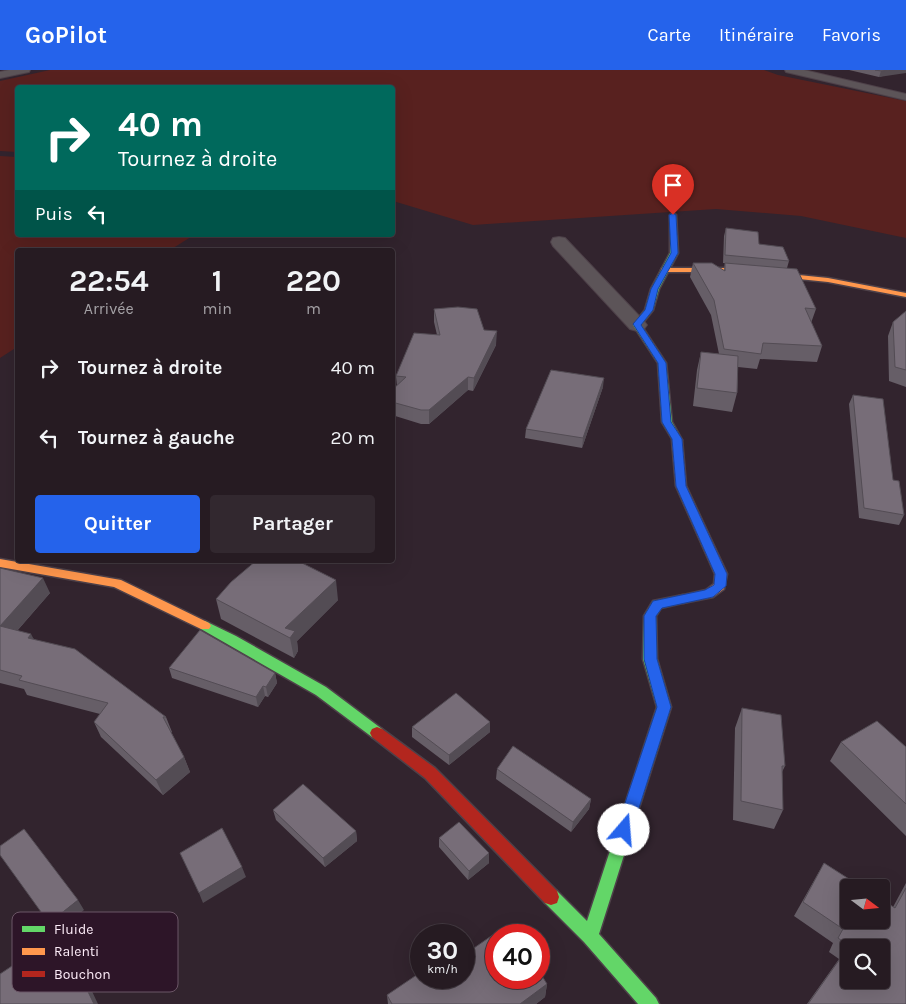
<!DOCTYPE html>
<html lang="fr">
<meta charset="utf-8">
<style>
:root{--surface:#261b22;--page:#32282f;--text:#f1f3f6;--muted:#a4a1a5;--line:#423940;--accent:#2563eb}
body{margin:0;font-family:Karla,sans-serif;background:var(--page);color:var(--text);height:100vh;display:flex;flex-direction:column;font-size:19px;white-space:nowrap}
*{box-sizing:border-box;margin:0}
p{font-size:16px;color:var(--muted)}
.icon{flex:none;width:28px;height:28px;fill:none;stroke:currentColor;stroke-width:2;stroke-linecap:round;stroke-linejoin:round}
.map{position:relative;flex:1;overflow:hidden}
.details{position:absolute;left:15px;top:178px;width:380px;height:315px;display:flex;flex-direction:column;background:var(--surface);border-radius:5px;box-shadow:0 5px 20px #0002,0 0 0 1px var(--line)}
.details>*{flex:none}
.hud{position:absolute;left:15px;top:15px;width:380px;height:152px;border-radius:5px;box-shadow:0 5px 20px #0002,0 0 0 1px var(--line);background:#00695c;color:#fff;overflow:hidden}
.needle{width:32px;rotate:106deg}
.tools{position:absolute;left:840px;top:809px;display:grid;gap:10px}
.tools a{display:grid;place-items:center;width:50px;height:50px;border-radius:5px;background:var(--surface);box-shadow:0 5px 20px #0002,0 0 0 1px var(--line);font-size:25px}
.speed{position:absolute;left:410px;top:854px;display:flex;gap:10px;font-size:25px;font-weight:700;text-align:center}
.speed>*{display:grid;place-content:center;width:65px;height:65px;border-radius:50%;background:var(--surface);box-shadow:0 5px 20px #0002,0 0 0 1px var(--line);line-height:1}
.speed small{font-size:12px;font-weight:400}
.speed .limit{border:8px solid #d22;background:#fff;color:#111}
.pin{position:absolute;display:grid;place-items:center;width:42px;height:42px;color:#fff;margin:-51px -21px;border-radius:50% 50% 50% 0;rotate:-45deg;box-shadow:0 0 5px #0007}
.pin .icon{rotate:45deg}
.me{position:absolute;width:55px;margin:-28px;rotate:18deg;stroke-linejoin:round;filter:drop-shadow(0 0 4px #0008)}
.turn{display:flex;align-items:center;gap:18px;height:105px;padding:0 20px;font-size:22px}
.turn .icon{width:65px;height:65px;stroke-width:2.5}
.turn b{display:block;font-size:35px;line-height:42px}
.then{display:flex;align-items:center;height:48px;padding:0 20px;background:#0003;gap:10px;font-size:19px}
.eta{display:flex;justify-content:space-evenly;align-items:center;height:85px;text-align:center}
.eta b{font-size:30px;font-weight:700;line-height:35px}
.cta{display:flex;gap:10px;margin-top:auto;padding:10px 20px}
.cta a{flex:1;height:58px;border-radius:5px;background:var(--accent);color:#fff;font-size:20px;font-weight:700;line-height:58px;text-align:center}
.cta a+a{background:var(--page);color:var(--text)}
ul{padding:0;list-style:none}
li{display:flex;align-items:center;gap:15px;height:70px;padding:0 20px}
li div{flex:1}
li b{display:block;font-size:19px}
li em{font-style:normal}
header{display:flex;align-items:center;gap:30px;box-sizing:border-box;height:70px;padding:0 25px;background:var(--accent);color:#fff}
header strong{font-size:24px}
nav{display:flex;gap:28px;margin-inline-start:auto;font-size:18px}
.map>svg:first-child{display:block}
.green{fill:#58211f}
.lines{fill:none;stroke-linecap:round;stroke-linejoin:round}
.street-casing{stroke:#4e4149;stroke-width:2}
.fast-casing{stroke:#4e4149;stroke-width:3}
.slow-casing{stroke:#4e4149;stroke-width:3}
.jam-casing{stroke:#4e4149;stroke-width:3}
.street{fill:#5c5458;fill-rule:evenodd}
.fast{fill:#63d668;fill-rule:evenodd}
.slow{fill:#ff974d;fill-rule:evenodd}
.jam{fill:#b3261e;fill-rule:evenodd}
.wall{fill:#665e67}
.shaded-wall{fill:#534c54}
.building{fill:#776d78;stroke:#534c54;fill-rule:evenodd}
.route{fill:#2563eb;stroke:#184099}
.key{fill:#2d1528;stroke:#6b5666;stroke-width:1}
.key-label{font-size:14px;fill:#fdecf8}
</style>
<header>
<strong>GoPilot</strong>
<nav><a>Carte</a><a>Itinéraire</a><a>Favoris</a></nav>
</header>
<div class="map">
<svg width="906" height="934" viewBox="0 0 906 934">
<rect width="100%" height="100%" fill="#32242e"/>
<path class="green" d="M 50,0 L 764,0 L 778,5 L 906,31 L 906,168 L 801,146 L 716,139 L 473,155 L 393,131 L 392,18 L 18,18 L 17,82 L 0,81 L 0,11 Z
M 0,86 L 17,87 L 18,165 L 194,165 L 170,180 L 18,180 L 17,277 L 0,288 Z"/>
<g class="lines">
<g class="street-casing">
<path id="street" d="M 9,0 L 30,0 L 29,2 L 0,8 L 0,2 Z
M 785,0 L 804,0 L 906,24 L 906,30 L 786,2 Z
M 559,167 L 565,168 L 644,251 L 647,255 L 644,259 L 637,261 L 630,259 L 553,176 L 551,172 L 553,168 Z"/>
</g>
<g class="fast-casing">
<path id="fast" d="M 673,143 L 676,145 L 678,183 L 659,219 L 653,240 L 641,255 L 666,293 L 672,352 L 682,370 L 677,373 L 674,372 L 662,352 L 658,293 L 633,255 L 645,240 L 651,219 L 670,183 L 670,145 Z
M 683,525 L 687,526 L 689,529 L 687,532 L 661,538 L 656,546 L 657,589 L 671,637 L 599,864 L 656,928 L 659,934 L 638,934 L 584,872 L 545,833 L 543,827 L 545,821 L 551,819 L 557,821 L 587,851 L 657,637 L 643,589 L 644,546 L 653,531 Z
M 205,551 L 236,566 L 326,617 L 382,659 L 384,663 L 382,667 L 377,669 L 372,667 L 316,625 L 201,559 L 199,556 L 201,553 Z"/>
</g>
<g class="slow-casing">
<path id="slow" d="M 662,198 L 729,198 L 828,208 L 906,223 L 906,227 L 828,212 L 729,202 L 665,202 L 661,200 Z
M 677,367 L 682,370 L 686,416 L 727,504 L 724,519 L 713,527 L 683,533 L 679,532 L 677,529 L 679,526 L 706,520 L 714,514 L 715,504 L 676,416 L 672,370 Z
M 0,489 L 121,510 L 209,553 L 211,556 L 209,559 L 201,559 L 114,517 L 0,497 Z"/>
</g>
<g class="jam-casing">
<path id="jam" d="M 377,657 L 382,659 L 435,698 L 557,821 L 559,827 L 557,833 L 551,835 L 545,833 L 425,708 L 372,667 L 370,663 L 372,659 Z"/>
</g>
<use href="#street" class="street"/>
<use href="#fast" class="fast"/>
<use href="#slow" class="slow"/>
<use href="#jam" class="jam"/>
</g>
<path class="wall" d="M 849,0 L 906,0 L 879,7 Z
M 726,158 L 789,191 L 787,198 L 816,239 L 811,253 L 822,276 L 817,292 L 760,289 L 757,299 L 738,297 L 737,323 L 732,342 L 693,336 L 697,300 L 701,282 L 719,284 L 711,245 L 690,207 L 693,193 L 724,200 L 725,193 L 723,193 L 724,166 Z
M 434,239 L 484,260 L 496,275 L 473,321 L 468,320 L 429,354 L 421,354 L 392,345 L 392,320 L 397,316 L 396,306 L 437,265 L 434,252 Z
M 906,241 L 906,317 L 889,311 L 888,266 L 893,252 Z
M 603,317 L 582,378 L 525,368 L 526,359 Z
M 853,325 L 893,410 L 904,445 L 899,455 L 859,448 L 849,334 Z
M 0,498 L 50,523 L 17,561 L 34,569 L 166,647 L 172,662 L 171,662 L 184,687 L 190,702 L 163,725 L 101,667 L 94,652 L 100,644 L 27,625 L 24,619 L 0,613 Z
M 216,529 L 338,530 L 297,571 L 298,581 L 294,588 L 221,549 Z
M 169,598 L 275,603 L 277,613 L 268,627 L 265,626 L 258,637 L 172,608 Z
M 742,638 L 785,696 L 782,702 L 783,740 L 774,759 L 733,750 L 735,658 Z
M 412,657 L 490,662 L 449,695 L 412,667 Z
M 841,672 L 906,677 L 906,766 L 830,691 Z
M 497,699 L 591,729 L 589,739 L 571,762 L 496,709 Z
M 273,740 L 356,761 L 357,771 L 325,797 L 276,750 Z
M 439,768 L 489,793 L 468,810 L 439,777 Z
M 824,793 L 893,837 L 906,813 L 906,934 L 807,934 L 839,889 L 829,882 L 833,873 L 794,846 Z
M 547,914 L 545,927 L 536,934 L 388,934 L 387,925 Z"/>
<path class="shaded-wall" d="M 890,0 L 906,0 L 906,3 L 879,7 L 881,1 Z
M 497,261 L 496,275 L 473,321 L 474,308 Z
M 468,307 L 468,320 L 429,354 L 429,340 Z
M 604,308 L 603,317 L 582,378 L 583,368 Z
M 43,508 L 50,523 L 8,571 L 0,556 Z
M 336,510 L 338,530 L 297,571 L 298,581 L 294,588 L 290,568 L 285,558 Z
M 31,564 L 39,579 L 28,568 Z
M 275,603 L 277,613 L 268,627 L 266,617 Z
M 263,616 L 265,626 L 258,637 L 256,627 Z
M 490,652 L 490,662 L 449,695 L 449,685 Z
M 184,687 L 190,702 L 163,725 L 156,710 Z
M 591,729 L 589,739 L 571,762 L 573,752 Z
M 356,761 L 357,771 L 325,797 L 323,788 Z
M 489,783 L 489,793 L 468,810 L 469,801 Z
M 242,797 L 246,807 L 203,833 L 199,823 Z
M 78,830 L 84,840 L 56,862 L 49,853 Z
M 60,864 L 73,881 L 98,934 L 94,934 Z
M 547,914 L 545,927 L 536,934 L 520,934 Z"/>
<path class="building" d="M 875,0 L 890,0 L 881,1 Z
M 726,158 L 758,162 L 759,174 L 783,177 L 789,191 L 725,185 Z
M 693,193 L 712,193 L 725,201 L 725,193 L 797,199 L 816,239 L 805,238 L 822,276 L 763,273 L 761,284 L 724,279 L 714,230 Z
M 458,237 L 477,239 L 484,260 L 497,261 L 474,308 L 468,307 L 429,340 L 421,340 L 392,332 L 392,320 L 406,307 L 396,306 L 414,263 L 440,265 L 434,239 Z
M 906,241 L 906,300 L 895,297 L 893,252 Z
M 701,282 L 738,286 L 737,323 L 697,318 Z
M 551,300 L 604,308 L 583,368 L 526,359 Z
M 853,325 L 883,329 L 893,410 L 899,411 L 904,445 L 864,438 Z
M 257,490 L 296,490 L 336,510 L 285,558 L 295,561 L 290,568 L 216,529 L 231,512 Z
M 0,498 L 43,508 L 0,556 Z
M 0,556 L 31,564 L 28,568 L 75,579 L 166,647 L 163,647 L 184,687 L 156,710 L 94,652 L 108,633 L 19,610 L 22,606 L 0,600 Z
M 200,560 L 275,603 L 266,617 L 263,616 L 256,627 L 169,598 Z
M 456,623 L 490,652 L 449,685 L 412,657 Z
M 742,638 L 781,645 L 785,696 L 782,696 L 783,740 L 741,731 Z
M 877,651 L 906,677 L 906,734 L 841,672 Z
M 513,676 L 591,729 L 573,752 L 497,699 Z
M 303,714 L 356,761 L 323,788 L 273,740 Z
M 459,752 L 489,783 L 469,801 L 439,768 Z
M 222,758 L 242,797 L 199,823 L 180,783 Z
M 24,759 L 78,830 L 49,853 L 0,785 L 0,776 Z
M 824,793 L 863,818 L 849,818 L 849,850 L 881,850 L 881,829 L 895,838 L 906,818 L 906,934 L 808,934 L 849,876 L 838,868 L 843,859 L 803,832 ZM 849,878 L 881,878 L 881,910 L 849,910 Z
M 507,855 L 514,865 L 496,865 L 496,908 L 539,908 L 539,901 L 547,914 L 520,934 L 392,934 L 387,925 L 421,902 L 421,908 L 464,908 L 464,885 Z
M 60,864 L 94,934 L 0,934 L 0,904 Z"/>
<path class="route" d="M 673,143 L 676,145 L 678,183 L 658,219 L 653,240 L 641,255 L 666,293 L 671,352 L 682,369 L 686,416 L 727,504 L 726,516 L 713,527 L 662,538 L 656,546 L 657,589 L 671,637 L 632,760 L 630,766 L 624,768 L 619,766 L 616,760 L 657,637 L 644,589 L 644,546 L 653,531 L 705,520 L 714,515 L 715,504 L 676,416 L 672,369 L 662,352 L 658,293 L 633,254 L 645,240 L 651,219 L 671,183 L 669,145 Z"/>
<rect x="12" y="842" width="166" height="80" rx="8" class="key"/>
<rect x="22" y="856" width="23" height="6" fill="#63d668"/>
<rect x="22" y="878" width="23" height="7" fill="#ff974d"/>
<rect x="22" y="901" width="23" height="6" fill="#b3261e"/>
<g class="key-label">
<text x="54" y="864">Fluide</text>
<text x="54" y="886">Ralenti</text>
<text x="54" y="909">Bouchon</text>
</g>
</svg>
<div class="tools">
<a><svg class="needle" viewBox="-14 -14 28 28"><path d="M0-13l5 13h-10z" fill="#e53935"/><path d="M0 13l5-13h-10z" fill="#a4a1a5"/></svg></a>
<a><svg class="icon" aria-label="search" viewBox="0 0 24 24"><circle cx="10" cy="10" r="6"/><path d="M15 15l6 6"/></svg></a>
</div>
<div class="speed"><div>30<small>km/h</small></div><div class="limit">40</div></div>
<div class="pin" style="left:673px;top:145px;background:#d93025"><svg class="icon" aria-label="arrive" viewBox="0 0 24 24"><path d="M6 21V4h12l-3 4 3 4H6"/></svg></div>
<svg class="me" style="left:624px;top:760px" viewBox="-20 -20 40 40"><circle r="19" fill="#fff"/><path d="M0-13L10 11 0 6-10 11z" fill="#2563eb"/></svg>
<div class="hud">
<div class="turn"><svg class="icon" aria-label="right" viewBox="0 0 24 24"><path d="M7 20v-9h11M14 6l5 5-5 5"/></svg><div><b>40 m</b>Tournez à droite</div></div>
<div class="then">Puis<svg class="icon" aria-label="left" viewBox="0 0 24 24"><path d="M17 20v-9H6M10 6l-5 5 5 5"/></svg></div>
</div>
<section class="details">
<div class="eta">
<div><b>22:54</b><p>Arrivée</p></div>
<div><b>1</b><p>min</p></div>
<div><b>220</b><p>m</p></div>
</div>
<ul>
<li><svg class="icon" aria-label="right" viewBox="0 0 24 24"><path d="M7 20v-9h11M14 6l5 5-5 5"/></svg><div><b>Tournez à droite</b></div><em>40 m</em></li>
<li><svg class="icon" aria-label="left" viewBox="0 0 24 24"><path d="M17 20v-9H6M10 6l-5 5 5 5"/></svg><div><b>Tournez à gauche</b></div><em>20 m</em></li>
</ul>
<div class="cta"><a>Quitter</a><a>Partager</a></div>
</section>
</div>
